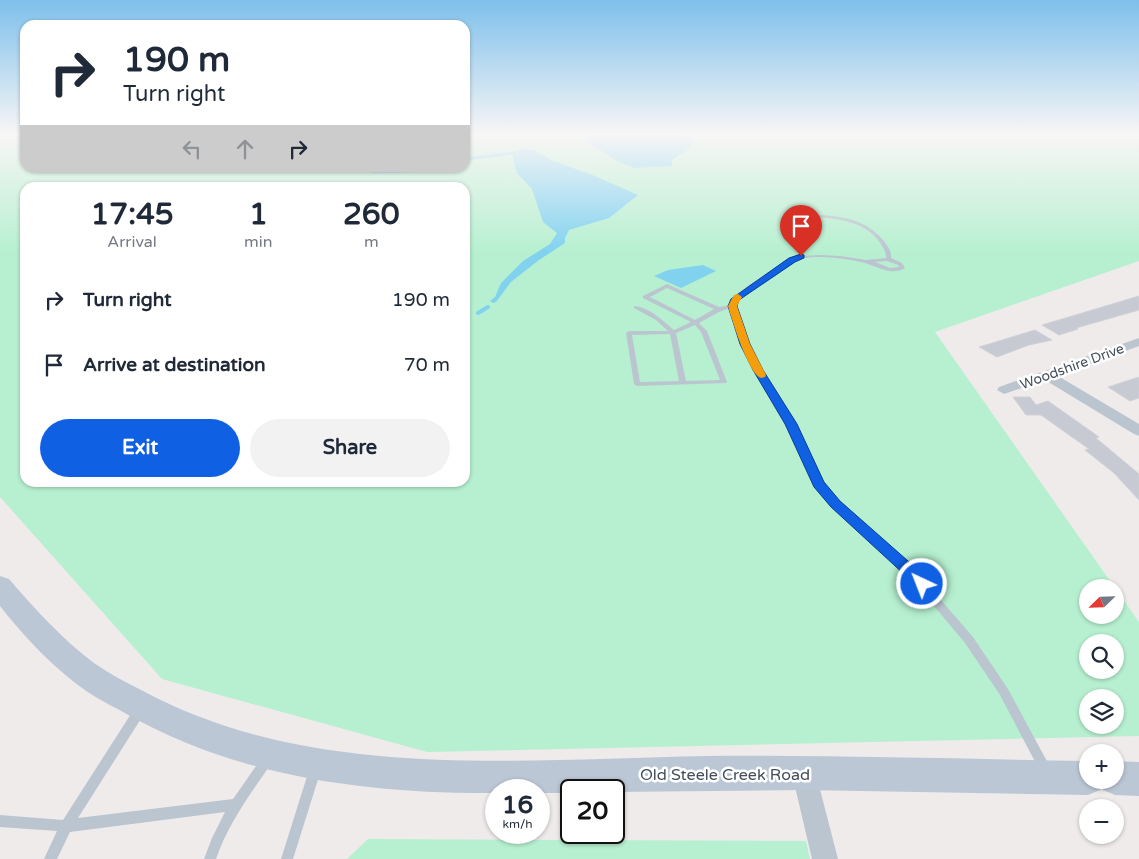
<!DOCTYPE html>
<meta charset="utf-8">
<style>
:root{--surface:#fff;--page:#f2f2f3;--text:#1f2937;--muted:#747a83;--accent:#1060e4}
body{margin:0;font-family:"Varela Round",sans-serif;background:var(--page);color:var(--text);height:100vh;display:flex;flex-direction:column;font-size:19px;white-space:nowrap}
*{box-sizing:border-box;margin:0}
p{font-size:16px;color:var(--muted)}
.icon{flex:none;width:28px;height:28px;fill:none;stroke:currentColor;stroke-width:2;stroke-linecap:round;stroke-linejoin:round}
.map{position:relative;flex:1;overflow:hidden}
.panel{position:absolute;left:20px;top:182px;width:450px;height:305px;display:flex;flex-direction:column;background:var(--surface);border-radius:15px;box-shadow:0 1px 4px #0004}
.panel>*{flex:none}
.top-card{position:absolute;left:20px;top:20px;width:450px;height:152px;border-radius:15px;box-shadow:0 1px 4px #0004;background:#fff;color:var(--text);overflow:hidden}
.needle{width:32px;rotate:247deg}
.tools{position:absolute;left:1079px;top:579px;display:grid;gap:10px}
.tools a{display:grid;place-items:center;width:45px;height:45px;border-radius:50%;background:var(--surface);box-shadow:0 1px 4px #0004;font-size:25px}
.speed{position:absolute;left:485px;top:779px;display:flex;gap:10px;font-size:25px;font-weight:700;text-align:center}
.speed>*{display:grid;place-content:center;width:65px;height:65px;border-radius:50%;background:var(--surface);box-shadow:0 1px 4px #0004;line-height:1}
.speed small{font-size:12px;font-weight:400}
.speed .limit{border:2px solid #111;border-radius:8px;background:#fff;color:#111}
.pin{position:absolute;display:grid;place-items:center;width:42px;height:42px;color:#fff;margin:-51px -21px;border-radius:50% 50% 50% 0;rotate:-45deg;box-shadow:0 0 5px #0007}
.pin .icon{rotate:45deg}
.me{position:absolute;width:55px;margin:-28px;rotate:317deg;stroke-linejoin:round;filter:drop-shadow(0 0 4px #0008)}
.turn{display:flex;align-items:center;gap:18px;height:105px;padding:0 20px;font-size:22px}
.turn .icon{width:65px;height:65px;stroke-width:2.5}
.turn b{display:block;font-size:35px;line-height:42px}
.lanes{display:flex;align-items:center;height:48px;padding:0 20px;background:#0003;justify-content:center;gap:25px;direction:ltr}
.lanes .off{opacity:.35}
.eta{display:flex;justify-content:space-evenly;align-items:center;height:85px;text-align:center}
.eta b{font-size:30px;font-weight:800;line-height:35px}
.button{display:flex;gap:10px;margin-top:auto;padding:10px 20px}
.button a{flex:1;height:58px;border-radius:30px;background:var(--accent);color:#fff;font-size:20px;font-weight:800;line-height:58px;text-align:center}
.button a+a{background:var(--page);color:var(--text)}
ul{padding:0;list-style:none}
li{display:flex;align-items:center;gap:15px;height:65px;padding:0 20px}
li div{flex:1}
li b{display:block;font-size:19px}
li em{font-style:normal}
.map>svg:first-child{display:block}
.green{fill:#b6f0d0;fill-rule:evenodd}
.water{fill:#80d2ef}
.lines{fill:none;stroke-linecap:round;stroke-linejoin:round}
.stream-far1{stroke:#80d2ef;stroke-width:3}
.stream{stroke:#80d2ef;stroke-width:4}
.building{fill:#c7cad2;stroke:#cfd1d8}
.lane{fill:#bbc5cf;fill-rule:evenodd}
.street{fill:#bbc5cf;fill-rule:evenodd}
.secondary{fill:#bcc7d6;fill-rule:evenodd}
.route{fill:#1060e4;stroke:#0a3e94}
.slow{fill:#f59e0b}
.labels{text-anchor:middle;stroke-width:5;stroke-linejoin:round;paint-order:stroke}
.street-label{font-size:14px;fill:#434e5a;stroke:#fff}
.near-street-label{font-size:16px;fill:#434e5a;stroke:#fff}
</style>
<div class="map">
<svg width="1139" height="859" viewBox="0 0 1139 859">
<rect width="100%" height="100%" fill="#efebeb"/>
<path class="green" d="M 0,133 L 25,133 L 25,168 L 465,168 L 465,133 L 1139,133 L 1139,261 L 935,332 L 1115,588 L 1088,588 L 1088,615 L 1115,615 L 1115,588 L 1139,622 L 1139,736 L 427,752 L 162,679 L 0,497 ZM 25,188 L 465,188 L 465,482 L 25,482 ZM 1088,642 L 1115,642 L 1115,670 L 1088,670 ZM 1088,698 L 1115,698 L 1115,725 L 1088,725 Z
M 368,839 L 806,841 L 810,859 L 347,859 Z"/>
<path class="water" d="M 590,133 L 682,133 L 691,138 L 693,143 L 688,149 L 672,160 L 672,166 L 634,168 L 617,161 L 588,142 L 585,137 Z
M 523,148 L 534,150 L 551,160 L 595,176 L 638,195 L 609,218 L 569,230 L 565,238 L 565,243 L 539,260 L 511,282 L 496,302 L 493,303 L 490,301 L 495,297 L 501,283 L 523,261 L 550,244 L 557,233 L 543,222 L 532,189 L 517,173 L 513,159 L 514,153 Z
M 703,265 L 716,271 L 681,288 L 654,276 L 668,270 Z"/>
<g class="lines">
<path class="stream-far1" d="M 1082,134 L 1085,133
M 465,159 L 514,153 L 519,155
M 373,172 L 408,171 L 420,168"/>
<path class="stream" d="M 478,313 L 488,307"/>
</g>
<path class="building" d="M 1139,296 L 1139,310 L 1076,328 L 1078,329 L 1059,335 L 1042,325 Z
M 1035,330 L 1052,340 L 1029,345 L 997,357 L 979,347 Z
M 1139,377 L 1139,398 L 1130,401 L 1108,387 Z
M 1013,397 L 1030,397 L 1036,405 L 1048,401 L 1099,437 L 1096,438 L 1139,474 L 1139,500 L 1114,473 L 1085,450 L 1089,449 L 1041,415 L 1026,415 Z"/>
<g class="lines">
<path class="lane" d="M 794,214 C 802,213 810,214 818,215 C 843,216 867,220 884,241 C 888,247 892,251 891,258 L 902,263 L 905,268 C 891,277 876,265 861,262 C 842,258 819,255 800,259 C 792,261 786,266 780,270 C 764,280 746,290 735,306 L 748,345 L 761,371 L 795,424 L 821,483 L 839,502 L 914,569 L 973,637 L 1008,689 L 1049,765 L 1051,769 L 1049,773 L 1045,775 L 1041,773 L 1000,695 L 965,643 L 908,575 L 833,506 L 815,486 L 787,424 L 755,371 L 742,345 L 730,308 L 719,312 L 699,323 L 707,331 L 727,382 L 726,383 L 637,386 L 634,384 L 626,333 L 629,331 L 668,331 L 656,320 L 634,308 L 634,306 C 647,306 664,321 674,330 L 691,322 L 643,298 L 643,296 L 667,284 L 719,307 L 730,305 L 734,298 L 749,285 L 790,259 L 800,256 L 820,255 L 841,256 L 866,260 L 886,258 C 886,250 882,246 878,240 C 859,216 824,218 796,216 L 794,215 ZM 887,261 L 898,265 L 899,267 L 890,268 L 875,262 ZM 667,288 L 714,309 L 695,320 L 650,297 ZM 695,325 L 701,332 L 720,380 L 686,381 L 676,333 ZM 670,334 L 679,381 L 640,382 L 632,335 Z
M 140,705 L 144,706 L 145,710 L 144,714 L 78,818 L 233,799 L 263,756 L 267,754 L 271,756 L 273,760 L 271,764 C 250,794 228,824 216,859 L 204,859 L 212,838 L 225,812 L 70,832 L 57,859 L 44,859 L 57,831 L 0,827 L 0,815 L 63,820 L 136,706 Z
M 315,764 L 319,766 L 321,770 L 293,859 L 281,859 L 309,770 L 311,766 Z"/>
<path class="street" d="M 1139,338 L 1139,346 L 1058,376 L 1139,424 L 1139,436 L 1134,434 L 1045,380 L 1004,394 L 997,390 L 999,387 Z
M 804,762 L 812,766 L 816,774 L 838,859 L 812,859 L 792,774 L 796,766 Z"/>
<path class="secondary" d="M 0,576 L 9,579 C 35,609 62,639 94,663 C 110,674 127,683 143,691 C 312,782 522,759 707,756 C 834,755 961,759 1088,761 L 1088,780 L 1115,780 L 1115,761 L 1139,762 L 1139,796 L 1115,795 L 1103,790 L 1102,786 L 1100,790 L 1088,795 L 803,790 L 614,792 L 614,790 L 571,790 L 571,793 L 539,793 L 539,790 L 496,790 L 496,793 C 367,794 236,777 123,712 C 106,703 89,694 74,682 C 46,660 22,634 0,606 Z"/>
</g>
<linearGradient id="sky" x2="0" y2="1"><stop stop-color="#7ec0eb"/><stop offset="0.53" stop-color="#f8f6f6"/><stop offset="1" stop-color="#f8f6f6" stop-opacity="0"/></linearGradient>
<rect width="1139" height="253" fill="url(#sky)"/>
<path class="route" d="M 801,254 L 804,255 L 804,258 L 795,262 L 739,300 L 737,306 L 750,344 L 763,370 L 797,424 L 824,482 L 840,501 L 916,568 L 929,584 L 927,589 C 917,592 913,583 906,576 L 831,507 L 814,487 L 785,424 L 753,370 L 740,344 L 728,306 L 731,299 L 789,258 Z"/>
<path class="slow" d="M 738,294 L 742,297 L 737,306 L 750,344 L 766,375 L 765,377 L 761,378 C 749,375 732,320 728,306 L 734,295 Z"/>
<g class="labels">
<g class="street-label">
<text transform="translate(1072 366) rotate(-20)" y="5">Woodshire Drive</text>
</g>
<g class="near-street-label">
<text x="725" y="780">Old Steele Creek Road</text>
</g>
</g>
</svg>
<div class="tools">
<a><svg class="needle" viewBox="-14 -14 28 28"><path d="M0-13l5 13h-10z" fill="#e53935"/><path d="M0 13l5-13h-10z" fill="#747a83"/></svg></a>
<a><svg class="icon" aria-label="search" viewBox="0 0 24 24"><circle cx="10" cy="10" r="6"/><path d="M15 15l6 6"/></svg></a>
<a><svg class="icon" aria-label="layers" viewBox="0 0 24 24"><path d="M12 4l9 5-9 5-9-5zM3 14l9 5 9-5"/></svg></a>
<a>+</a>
<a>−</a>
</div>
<div class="speed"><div>16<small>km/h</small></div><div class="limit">20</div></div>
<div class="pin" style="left:801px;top:256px;background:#d93025"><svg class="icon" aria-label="arrive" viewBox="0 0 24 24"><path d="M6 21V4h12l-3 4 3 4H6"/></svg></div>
<svg class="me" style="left:922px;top:584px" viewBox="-20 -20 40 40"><circle r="17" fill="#1060e4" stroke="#fff" stroke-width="3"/><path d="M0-11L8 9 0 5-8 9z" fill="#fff"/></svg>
<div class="top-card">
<div class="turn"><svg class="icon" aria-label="right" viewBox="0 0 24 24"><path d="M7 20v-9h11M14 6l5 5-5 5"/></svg><div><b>190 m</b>Turn right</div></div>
<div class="lanes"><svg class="icon off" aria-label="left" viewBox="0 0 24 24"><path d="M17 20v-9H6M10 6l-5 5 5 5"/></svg><svg class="icon off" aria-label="ahead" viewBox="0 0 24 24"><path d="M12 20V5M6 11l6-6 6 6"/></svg><svg class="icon" aria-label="right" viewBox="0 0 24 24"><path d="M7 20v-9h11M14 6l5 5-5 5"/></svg></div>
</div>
<section class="panel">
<div class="eta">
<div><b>17:45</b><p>Arrival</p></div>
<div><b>1</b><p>min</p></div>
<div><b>260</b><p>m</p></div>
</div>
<ul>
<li><svg class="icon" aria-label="right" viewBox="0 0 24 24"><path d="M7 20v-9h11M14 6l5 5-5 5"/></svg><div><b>Turn right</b></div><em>190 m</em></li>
<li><svg class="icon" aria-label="arrive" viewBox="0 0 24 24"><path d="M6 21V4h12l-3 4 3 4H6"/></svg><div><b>Arrive at destination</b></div><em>70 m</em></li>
</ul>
<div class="button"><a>Exit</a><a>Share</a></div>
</section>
</div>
